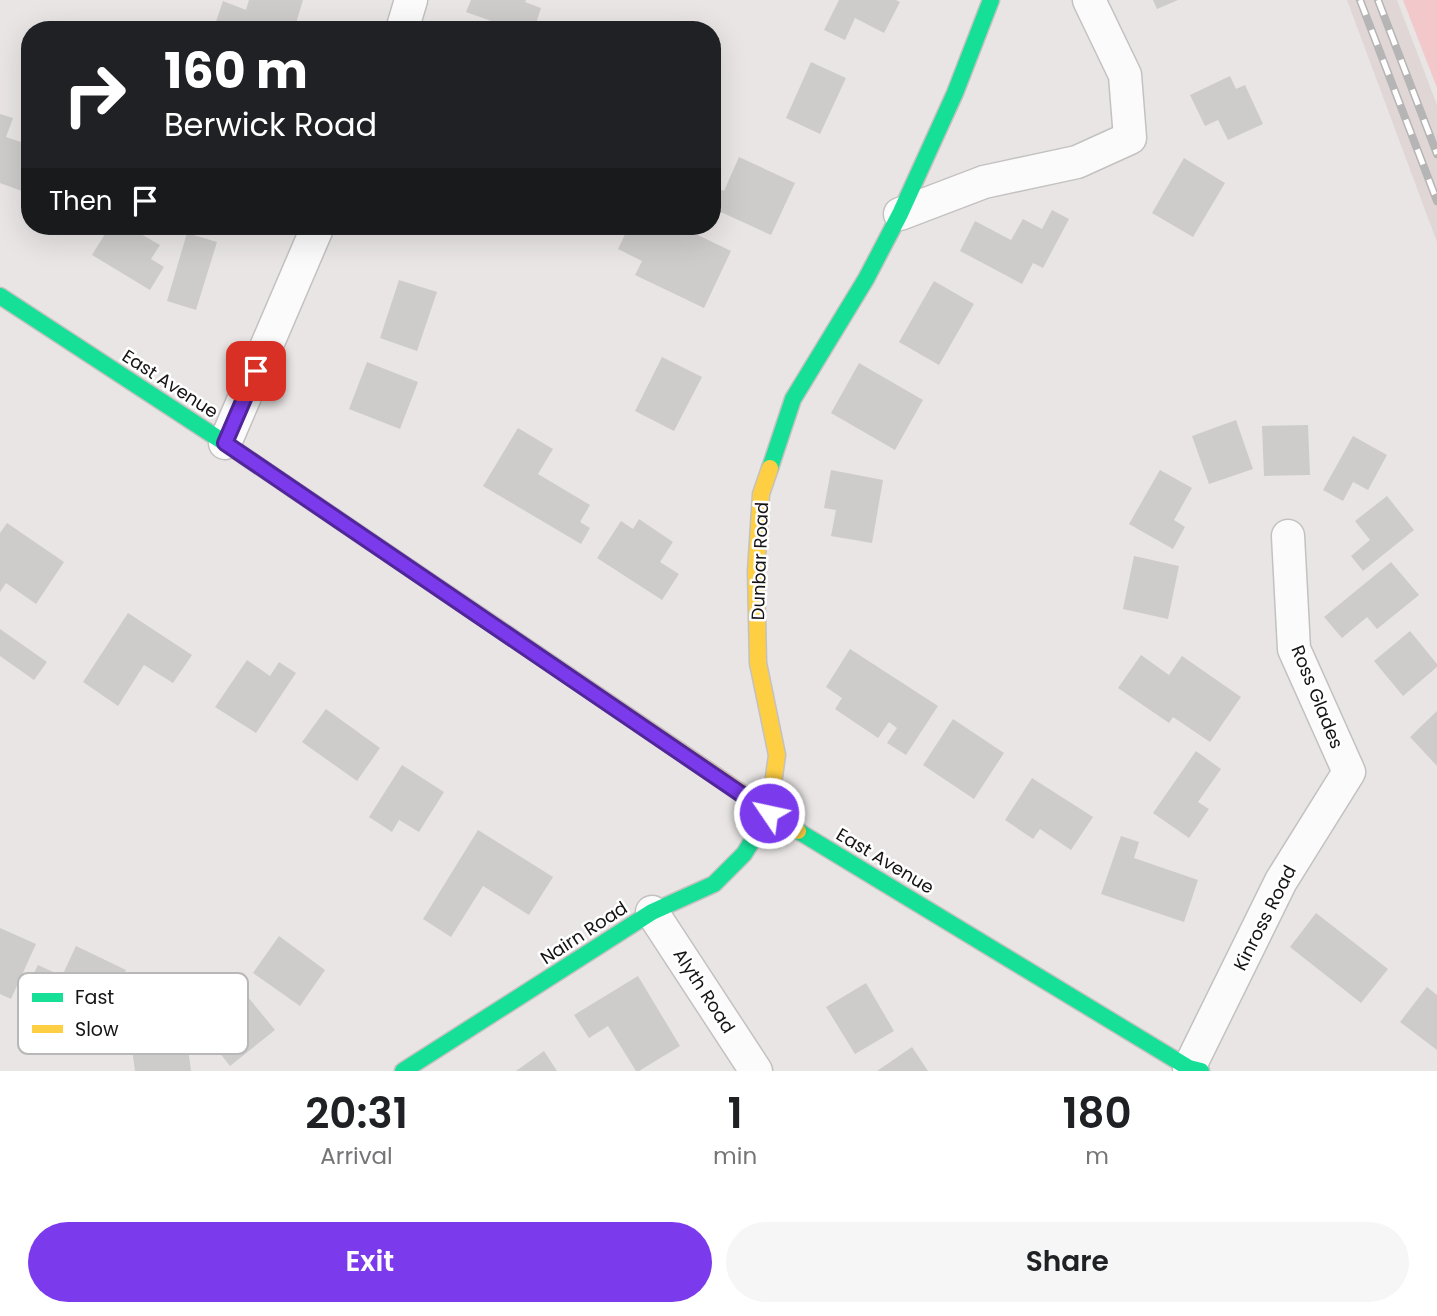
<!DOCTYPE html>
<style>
:root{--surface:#fff;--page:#f6f6f6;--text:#202124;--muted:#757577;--accent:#7c3aed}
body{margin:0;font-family:Poppins,sans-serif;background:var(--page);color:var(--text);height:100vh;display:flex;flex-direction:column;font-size:26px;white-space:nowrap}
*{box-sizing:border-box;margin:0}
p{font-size:23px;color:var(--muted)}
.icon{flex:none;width:38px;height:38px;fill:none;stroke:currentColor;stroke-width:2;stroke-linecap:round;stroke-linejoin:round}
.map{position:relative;height:1071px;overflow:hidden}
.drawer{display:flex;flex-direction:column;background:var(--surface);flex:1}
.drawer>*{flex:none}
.guide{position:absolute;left:21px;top:21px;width:700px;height:214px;border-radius:28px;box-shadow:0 7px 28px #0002;background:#202124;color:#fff;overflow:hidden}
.pin{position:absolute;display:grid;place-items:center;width:60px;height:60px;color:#fff;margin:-30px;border-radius:14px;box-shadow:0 4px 10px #0006}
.me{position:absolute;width:77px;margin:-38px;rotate:304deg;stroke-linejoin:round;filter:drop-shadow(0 0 5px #0008)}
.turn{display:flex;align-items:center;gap:24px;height:147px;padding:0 28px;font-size:32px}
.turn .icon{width:91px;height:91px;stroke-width:2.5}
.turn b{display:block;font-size:49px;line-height:60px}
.then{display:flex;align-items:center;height:66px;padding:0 28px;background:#0003;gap:14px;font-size:26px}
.eta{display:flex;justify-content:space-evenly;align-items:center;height:119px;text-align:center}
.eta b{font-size:42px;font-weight:600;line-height:49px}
.cta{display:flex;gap:14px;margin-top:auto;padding:14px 28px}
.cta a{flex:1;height:80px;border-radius:42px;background:var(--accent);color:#fff;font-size:28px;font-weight:600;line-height:80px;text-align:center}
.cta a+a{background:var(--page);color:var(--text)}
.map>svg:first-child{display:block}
.built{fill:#e0d6d6}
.green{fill:#f3c8cb}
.building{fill:#cecbcb}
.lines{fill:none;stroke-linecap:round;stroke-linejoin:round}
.street-casing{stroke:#c4c1c1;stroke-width:35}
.fast-casing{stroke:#c4c1c1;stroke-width:19}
.slow-casing{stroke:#c4c1c1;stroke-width:19}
.street{stroke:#fcfbfb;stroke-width:32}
.fast{stroke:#16e098;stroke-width:16}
.slow{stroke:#ffcf43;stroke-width:16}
.rail-casing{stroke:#b5b5b5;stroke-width:8}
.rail{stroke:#fff;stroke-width:5;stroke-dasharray:16;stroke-linecap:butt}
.route-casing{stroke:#51269a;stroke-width:18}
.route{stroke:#7c3aed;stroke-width:12}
.labels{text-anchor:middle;stroke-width:5;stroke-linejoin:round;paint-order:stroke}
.street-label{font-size:18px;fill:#151313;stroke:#fff}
.key{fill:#fff;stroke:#b9b8b8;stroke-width:2}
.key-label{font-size:19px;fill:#151313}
</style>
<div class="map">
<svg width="1437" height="1071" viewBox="0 0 1437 1071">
<rect width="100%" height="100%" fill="#e9e5e5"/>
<path class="built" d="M 1347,0 L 1397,0 L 1437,105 L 1437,242 Z"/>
<path class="green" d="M 1403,0 L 1437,0 L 1437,88 Z"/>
<path class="building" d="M 249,0 L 303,0 L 294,30 L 213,30 L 223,1 L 246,10 Z
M 471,0 L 526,0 L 525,2 L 541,8 L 534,30 L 516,30 L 466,12 Z
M 839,0 L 896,0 L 900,2 L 884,33 L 855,18 L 845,40 L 824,30 Z
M 1153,0 L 1178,0 L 1157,9 Z
M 811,62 L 846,78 L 820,134 L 786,118 Z
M 1230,76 L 1236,89 L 1245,85 L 1263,124 L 1228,140 L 1218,120 L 1205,126 L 1190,95 Z
M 0,114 L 13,118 L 6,137 L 30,145 L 30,194 L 0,183 Z
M 739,157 L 795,183 L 771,235 L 712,208 L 712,186 L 724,191 Z
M 1184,158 L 1225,183 L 1193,237 L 1152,213 Z
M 1052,210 L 1069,219 L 1043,268 L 1033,263 L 1022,284 L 960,251 L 975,221 L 1011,240 L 1023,219 L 1042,229 Z
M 110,226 L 127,226 L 160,245 L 151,259 L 164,267 L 150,290 L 92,255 Z
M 629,226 L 679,226 L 731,251 L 704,308 L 635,275 L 642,261 L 618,249 Z
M 187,233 L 217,242 L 196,310 L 167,301 Z
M 399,280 L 437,292 L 417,351 L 380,338 Z
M 934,281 L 974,304 L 939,365 L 899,342 Z
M 662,357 L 702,377 L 674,431 L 635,411 Z
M 367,362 L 418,382 L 400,429 L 349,409 Z
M 859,363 L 923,400 L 895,450 L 831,413 Z
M 1236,420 L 1253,469 L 1209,484 L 1192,436 Z
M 1308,425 L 1310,475 L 1264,476 L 1262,426 Z
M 518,428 L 553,449 L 538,474 L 590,505 L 580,522 L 590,528 L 581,544 L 483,486 Z
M 1353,436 L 1387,455 L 1368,490 L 1353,482 L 1343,501 L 1323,490 Z
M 831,470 L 883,480 L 872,543 L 831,536 L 836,510 L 824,508 Z
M 1160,470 L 1192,488 L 1174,520 L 1185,527 L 1173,549 L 1129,524 Z
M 1387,496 L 1414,530 L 1363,571 L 1351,556 L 1370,540 L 1355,521 Z
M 639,519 L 673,542 L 660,562 L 679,574 L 662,600 L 597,558 L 621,521 L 633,529 Z
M 7,523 L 64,562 L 36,604 L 6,583 L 0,592 L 0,533 Z
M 1134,556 L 1179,566 L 1168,619 L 1123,609 Z
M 1391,562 L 1419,595 L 1377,629 L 1367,617 L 1342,638 L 1324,617 Z
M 128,613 L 192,655 L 173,683 L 144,665 L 118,706 L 83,682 Z
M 0,629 L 47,662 L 34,680 L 0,656 Z
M 1410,631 L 1437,664 L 1437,667 L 1403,696 L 1374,661 Z
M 850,649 L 938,706 L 906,755 L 887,743 L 897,728 L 889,722 L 878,738 L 835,709 L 842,698 L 826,687 Z
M 1141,655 L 1169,675 L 1182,656 L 1241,697 L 1210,742 L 1173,717 L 1169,723 L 1118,688 Z
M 247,660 L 270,676 L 279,662 L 296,673 L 256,733 L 215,707 Z
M 326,709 L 380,748 L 357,781 L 302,742 Z
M 1437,711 L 1437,766 L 1410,737 Z
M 953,719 L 1004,753 L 974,799 L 923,765 Z
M 1196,751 L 1221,769 L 1198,802 L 1209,809 L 1189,838 L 1153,813 Z
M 402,765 L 444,792 L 419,832 L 399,820 L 392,832 L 369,817 Z
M 1032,778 L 1093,817 L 1071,850 L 1040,829 L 1033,839 L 1005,820 Z
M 478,830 L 553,877 L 529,915 L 483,886 L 451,937 L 423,919 Z
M 1121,836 L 1139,842 L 1134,858 L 1198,880 L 1184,922 L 1101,894 Z
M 1316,913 L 1388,969 L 1361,1003 L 1290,947 Z
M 0,928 L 36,944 L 11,999 L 0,994 Z
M 279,936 L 325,970 L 300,1006 L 253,973 Z
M 76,946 L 126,970 L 95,1034 L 21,999 L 38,965 L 62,976 Z
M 638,976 L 680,1046 L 639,1071 L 636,1071 L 608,1026 L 589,1038 L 574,1015 Z
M 866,983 L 894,1031 L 855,1054 L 826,1007 Z
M 1427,987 L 1437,995 L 1437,1050 L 1400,1022 Z
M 243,991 L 275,1030 L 230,1066 L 211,1042 L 225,1030 L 213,1015 Z
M 187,1040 L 191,1071 L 135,1071 L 132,1049 Z
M 912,1047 L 928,1071 L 877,1071 Z
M 544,1051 L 557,1071 L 516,1071 Z"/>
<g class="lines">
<g class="street-casing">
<path id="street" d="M 402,30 L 411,0
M 900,214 L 984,182 L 1077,162 L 1130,138 L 1125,75 L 1089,0
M 225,443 L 318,226
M 652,912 L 756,1071
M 1189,1068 L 1281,881 L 1349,772 L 1294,649 L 1288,536"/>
</g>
<g class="fast-casing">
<path id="fast" d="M 0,296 L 225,443 L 411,569
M 770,468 L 793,399 L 866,279 L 900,214 L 955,93 L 991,0
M 798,831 L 1189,1068 L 1201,1071
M 403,1071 L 652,912 L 714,884 L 744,854 L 759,830"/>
</g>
<g class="slow-casing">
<path id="slow" d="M 411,569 L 798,831
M 759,830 L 769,813 L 777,755 L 758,663 L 756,572 L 761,494 L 770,468"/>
</g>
<use href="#street" class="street"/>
<use href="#fast" class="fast"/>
<use href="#slow" class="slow"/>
<g class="rail-casing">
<path id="rail" d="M 1360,0 L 1437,201
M 1378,0 L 1437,154"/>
</g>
<use href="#rail" class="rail"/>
</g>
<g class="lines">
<g class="route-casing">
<path id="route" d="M 256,371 L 225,443 L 769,813"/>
</g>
<use href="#route" class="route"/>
</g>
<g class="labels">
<g class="street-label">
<text transform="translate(170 384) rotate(33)" y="6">East Avenue</text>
<text transform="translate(760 561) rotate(-88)" y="6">Dunbar Road</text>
<text transform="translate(1317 697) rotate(68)" y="6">Ross Glades</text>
<text transform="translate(885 861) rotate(31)" y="6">East Avenue</text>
<text transform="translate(1265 918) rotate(-63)" y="6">Kinross Road</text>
<text transform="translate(584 933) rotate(-33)" y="6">Nairn Road</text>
<text transform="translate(704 991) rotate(57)" y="6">Alyth Road</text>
</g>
</g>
<rect x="18" y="973" width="230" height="81" rx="10" class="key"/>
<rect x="32" y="993" width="31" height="9" fill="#16e098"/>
<rect x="32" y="1025" width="31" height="8" fill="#ffcf43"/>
<g class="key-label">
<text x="75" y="1004">Fast</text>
<text x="75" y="1036">Slow</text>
</g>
</svg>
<div class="pin" style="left:256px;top:371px;background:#d93025"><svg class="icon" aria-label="arrive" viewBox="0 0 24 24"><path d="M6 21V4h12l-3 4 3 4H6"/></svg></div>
<svg class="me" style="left:769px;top:813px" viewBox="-20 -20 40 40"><circle r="17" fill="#7c3aed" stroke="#fff" stroke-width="3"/><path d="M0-11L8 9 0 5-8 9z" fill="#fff"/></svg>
<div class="guide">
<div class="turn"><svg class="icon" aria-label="right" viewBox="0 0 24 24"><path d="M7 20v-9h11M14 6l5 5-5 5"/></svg><div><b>160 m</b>Berwick Road</div></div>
<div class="then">Then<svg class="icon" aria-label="arrive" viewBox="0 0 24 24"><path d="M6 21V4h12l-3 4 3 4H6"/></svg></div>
</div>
</div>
<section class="drawer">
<div class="eta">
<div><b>20:31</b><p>Arrival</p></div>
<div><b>1</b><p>min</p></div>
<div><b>180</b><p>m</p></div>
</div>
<div class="cta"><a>Exit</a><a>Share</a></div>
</section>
